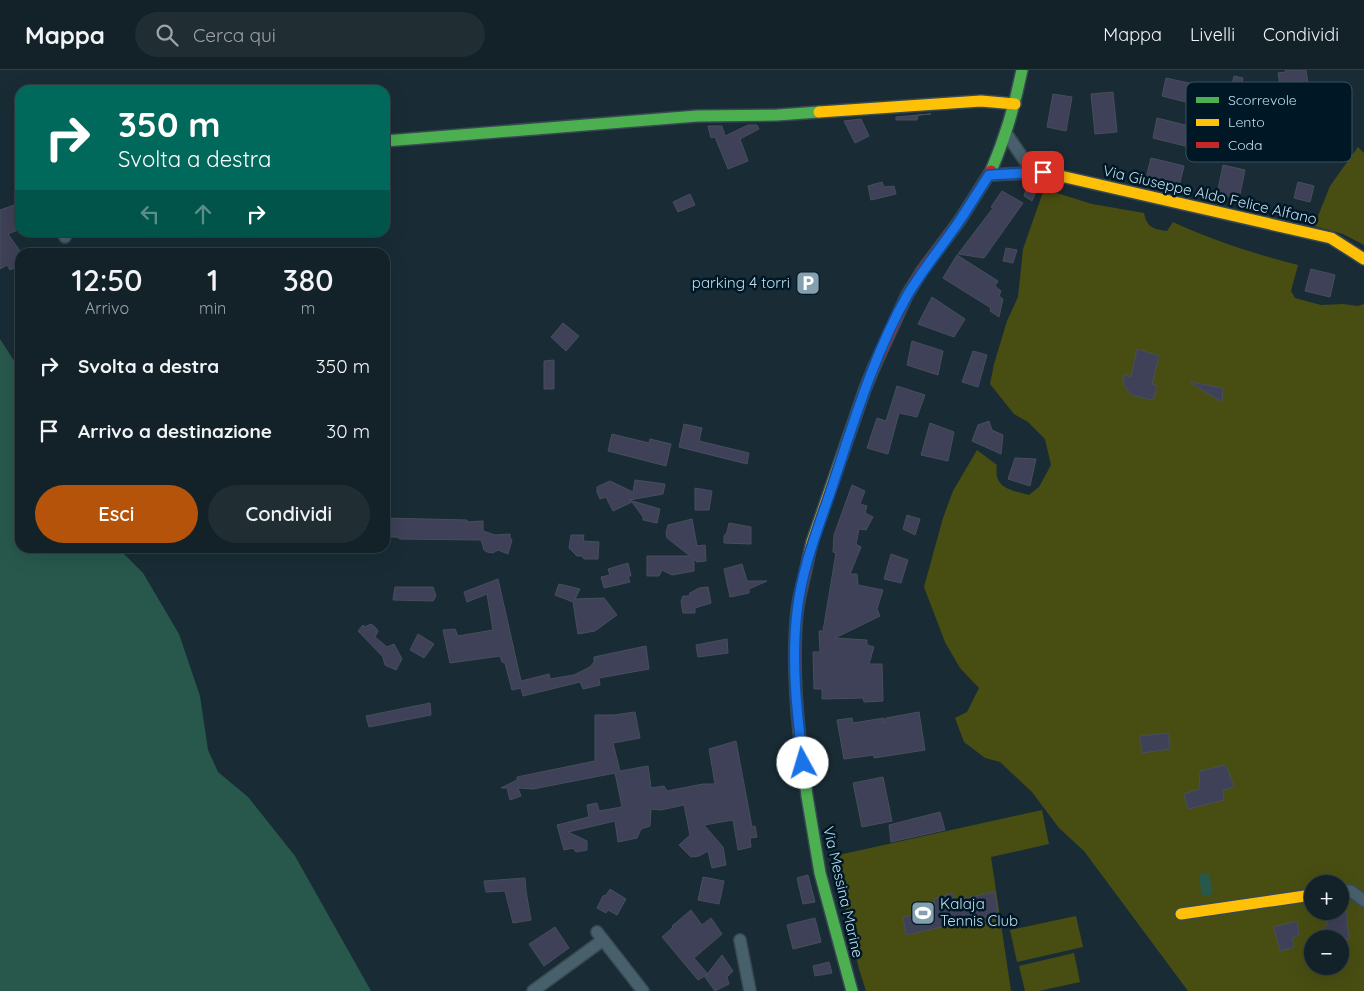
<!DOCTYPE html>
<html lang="it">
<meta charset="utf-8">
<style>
:root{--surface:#132128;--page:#202e34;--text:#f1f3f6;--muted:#9da3a8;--line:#323e45;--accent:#b45309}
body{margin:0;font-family:Quicksand,sans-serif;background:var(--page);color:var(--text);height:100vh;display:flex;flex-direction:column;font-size:19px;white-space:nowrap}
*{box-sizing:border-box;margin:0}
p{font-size:16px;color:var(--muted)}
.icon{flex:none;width:28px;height:28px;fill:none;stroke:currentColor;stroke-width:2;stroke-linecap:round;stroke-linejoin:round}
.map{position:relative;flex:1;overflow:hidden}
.panel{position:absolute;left:15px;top:178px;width:375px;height:305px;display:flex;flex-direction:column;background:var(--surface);border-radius:15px;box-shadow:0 5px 20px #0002,0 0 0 1px var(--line)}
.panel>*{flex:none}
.banner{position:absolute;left:15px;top:15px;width:375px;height:152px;border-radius:15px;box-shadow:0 5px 20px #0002,0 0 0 1px var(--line);background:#00695c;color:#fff;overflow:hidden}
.buttons{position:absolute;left:1304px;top:805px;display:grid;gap:10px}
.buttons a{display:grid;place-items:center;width:45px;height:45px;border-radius:50%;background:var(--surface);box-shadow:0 5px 20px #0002,0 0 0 1px var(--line);font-size:25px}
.pin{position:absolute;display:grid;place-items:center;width:42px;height:42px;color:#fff;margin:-21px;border-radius:10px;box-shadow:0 2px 8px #0006}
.me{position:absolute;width:55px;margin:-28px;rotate:354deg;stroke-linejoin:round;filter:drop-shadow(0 0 4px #0008)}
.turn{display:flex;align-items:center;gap:18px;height:105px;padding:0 20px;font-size:22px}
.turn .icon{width:65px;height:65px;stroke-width:2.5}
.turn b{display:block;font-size:35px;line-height:42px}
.lanes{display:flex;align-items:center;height:48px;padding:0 20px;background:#0003;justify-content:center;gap:25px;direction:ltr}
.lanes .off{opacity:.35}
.eta{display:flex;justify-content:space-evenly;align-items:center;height:85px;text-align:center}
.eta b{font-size:30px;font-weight:600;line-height:35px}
.cta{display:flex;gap:10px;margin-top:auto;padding:10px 20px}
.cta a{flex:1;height:58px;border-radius:30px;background:var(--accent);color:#fff;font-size:20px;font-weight:600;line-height:58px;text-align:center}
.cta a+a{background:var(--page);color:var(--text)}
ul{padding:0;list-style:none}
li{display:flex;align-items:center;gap:15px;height:65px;padding:0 20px}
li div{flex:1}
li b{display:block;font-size:19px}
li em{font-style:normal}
header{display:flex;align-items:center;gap:30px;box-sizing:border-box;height:70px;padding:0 25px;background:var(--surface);border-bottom:1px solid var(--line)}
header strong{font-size:24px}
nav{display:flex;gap:28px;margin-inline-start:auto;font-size:18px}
.search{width:350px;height:45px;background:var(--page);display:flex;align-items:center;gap:12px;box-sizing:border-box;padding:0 18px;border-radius:28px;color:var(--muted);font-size:19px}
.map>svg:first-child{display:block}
.green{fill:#484e12;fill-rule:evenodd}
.water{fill:#28584c}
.building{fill:#3e4157;stroke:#474e5c}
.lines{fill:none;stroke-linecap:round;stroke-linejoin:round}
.street-casing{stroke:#384952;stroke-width:14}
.fast-casing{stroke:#384952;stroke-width:14}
.slow-casing{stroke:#384952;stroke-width:14}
.jam-casing{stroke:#384952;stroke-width:14}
.street{stroke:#47606c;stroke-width:11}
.fast{stroke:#4caf50;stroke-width:11}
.slow{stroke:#ffc107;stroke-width:11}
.jam{stroke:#c62828;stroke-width:11}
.route-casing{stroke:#114b97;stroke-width:12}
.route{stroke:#1a73e8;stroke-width:9}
.labels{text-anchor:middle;stroke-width:5;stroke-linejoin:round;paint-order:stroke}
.street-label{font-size:15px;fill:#bedef1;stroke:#001825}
.poi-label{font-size:15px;fill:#bedef1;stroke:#001825;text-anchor:end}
.key{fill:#001825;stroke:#395362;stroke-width:1}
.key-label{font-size:14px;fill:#bedef1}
</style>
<header>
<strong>Mappa</strong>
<div class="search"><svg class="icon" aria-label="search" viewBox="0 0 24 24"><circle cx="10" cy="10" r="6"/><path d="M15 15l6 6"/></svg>Cerca qui</div>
<nav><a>Mappa</a><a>Livelli</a><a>Condividi</a></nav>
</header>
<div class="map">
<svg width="1364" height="921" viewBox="0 0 1364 921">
<rect width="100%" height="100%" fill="#192c35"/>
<path class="green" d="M 1358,77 L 1364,83 L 1364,175 L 1343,164 L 1314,156 L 1330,116 Z
M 1044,119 L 1092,134 L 1144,143 C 1147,158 1154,159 1167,161 L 1173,152 C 1214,171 1255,184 1298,195 L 1291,221 L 1295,228 L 1321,235 L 1343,234 L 1358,236 L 1364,234 L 1364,921 L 1188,921 L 1084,781 L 1059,758 L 1032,722 L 1000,692 L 985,688 L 964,672 L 955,648 L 967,642 L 979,618 L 960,598 L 945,572 L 924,517 L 943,448 L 953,421 L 977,380 L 997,395 C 993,418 1010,420 1029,425 L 1039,417 L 1051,395 L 1045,369 L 1028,352 L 1014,344 L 990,314 L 994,294 L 1007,251 L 1018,227 L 1023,179 ZM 1312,814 L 1340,814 L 1340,841 L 1312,841 ZM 1312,869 L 1340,869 L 1340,896 L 1312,896 Z
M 1042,740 L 1049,774 L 991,787 L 1011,921 L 866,921 L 859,899 L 834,786 Z
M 1076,846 L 1083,877 L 1017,892 L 1010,860 Z
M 1074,883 L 1080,912 L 1039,921 L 1025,921 L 1019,896 Z"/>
<path class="water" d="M 0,269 L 20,300 L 20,478 L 118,478 L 143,503 L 179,564 L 200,626 L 208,680 L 218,702 L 248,727 L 295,786 L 371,921 L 0,921 Z
M 1209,803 L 1213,824 L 1202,826 L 1199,804 Z"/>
<path class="building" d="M 1285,0 L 1306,0 L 1309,20 L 1289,23 L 1295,66 L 1304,65 L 1305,76 L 1296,77 L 1295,69 L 1276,72 L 1269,25 L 1281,23 L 1278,3 L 1286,2 Z
M 1234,6 L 1243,8 L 1240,22 L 1247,24 L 1242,48 L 1251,50 L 1245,77 L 1222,72 L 1232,28 L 1229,28 Z
M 1166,8 L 1198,15 L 1194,34 L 1162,26 Z
M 1113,22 L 1117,62 L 1095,64 L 1091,24 Z
M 1053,24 L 1072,27 L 1066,61 L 1047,57 Z
M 931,44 L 918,45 L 917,50 L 896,50 L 896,47 Z
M 1157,48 L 1189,56 L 1185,76 L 1153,68 Z
M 861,49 L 869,66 L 855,73 L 844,51 Z
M 748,55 L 757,55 L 759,59 L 740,69 L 748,91 L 728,99 L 715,67 L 711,68 L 708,56 L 722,56 L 725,66 Z
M 1151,88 L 1184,96 L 1179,116 L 1146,108 Z
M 1223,95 L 1245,100 L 1239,129 L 1217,124 Z
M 882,112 L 884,117 L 894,116 L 896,124 L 871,130 L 868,116 Z
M 1298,112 L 1314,116 L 1310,132 L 1294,128 Z
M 1028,113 L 1039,114 L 1032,131 L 1024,126 Z
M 1002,121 L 1023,133 L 984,188 L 958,184 L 993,138 L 991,137 Z
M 690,124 L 695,135 L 678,142 L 673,132 Z
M 20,133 L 20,159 L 8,164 L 20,181 L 20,195 L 10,200 L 7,195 L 0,199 L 0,140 Z
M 1006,178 L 1017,180 L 1013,193 L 1003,191 Z
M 957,185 L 998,211 L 995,216 L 1001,221 L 999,226 L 1003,229 L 999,247 L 990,241 L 991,238 L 943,208 Z
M 1311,199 L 1335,205 L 1330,227 L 1305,221 Z
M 932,227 L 965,249 L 954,267 L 918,254 Z
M 563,253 L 579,266 L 566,281 L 551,267 Z
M 912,271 L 943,281 L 938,305 L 907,295 Z
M 1137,279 L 1159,286 L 1152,314 L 1157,316 L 1153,330 L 1131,325 L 1123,313 L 1124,304 L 1131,307 Z
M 973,281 L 987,285 L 978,317 L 962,312 Z
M 554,290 L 554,319 L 544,319 L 544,291 Z
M 1191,312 L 1223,318 L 1222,332 L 1191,313 Z
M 897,316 L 925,325 L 917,347 L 899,343 L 888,384 L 867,378 L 877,348 L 886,351 Z
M 989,351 L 992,360 L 1003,365 L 1001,384 L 972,371 L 978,355 Z
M 930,353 L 954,362 L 948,391 L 921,385 Z
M 684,354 L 702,358 L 699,371 L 749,383 L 747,394 L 679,377 Z
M 612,364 L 649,373 L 650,369 L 671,374 L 666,396 L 608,381 Z
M 1015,388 L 1036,389 L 1030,416 L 1008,409 Z
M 635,410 L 665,414 L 663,424 L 629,430 L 660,439 L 657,453 L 643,450 L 643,447 L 632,432 L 613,441 L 606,427 L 600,429 L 597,422 L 597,417 L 610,411 L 633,422 Z
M 852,415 L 865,421 L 860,434 L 867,436 L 865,443 L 873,447 L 866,460 L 859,459 L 856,474 L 861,477 L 850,504 L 857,504 L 858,515 L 883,520 L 877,539 L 880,546 L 835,568 L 867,570 L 867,575 L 874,577 L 869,594 L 882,594 L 883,631 L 864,632 L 863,628 L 822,629 L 822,619 L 814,619 L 813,582 L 820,582 L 819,561 L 823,561 L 836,483 L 833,482 L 834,465 Z
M 695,418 L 712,421 L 709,440 L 695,440 Z
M 907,445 L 920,449 L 915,465 L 903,459 Z
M 385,448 L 467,450 L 467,452 L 483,451 L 483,461 L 495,465 L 510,464 L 510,468 L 512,470 L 508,484 L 498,480 L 493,483 L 487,482 L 484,480 L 481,470 L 400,469 L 397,467 L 385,467 Z
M 692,449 L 697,476 L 705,475 L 706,491 L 697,492 L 694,489 L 694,501 L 672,505 L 662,500 L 659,506 L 647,506 L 647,486 L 690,486 L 667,468 L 666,463 L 668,455 Z
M 729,453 L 751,457 L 751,474 L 724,473 L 724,466 L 727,462 Z
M 571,465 L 584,465 L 583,471 L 599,472 L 598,489 L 584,489 L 582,486 L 577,486 L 569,478 Z
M 891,484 L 908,490 L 901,513 L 884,509 Z
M 628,493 L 631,506 L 628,506 L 630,512 L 604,518 L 601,507 L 610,505 L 608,499 Z
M 742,494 L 747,511 L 767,511 L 749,519 L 749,523 L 730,527 L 724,499 Z
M 498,509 L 521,611 L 549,604 L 550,609 L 574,605 L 590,597 L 594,592 L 594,587 L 646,576 L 649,599 L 599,608 L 600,615 L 583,619 L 580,612 L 523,626 L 521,618 L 512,620 L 505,593 L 502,592 L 500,586 L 450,593 L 443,560 L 455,559 L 458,566 L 493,560 L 487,524 L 467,532 L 464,522 Z
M 559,514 L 580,519 L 575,529 L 604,528 L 617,545 L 595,561 L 578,564 L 573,532 L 555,525 Z
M 395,517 L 433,517 L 436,526 L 433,531 L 393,530 Z
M 708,517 L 711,533 L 695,538 L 695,543 L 683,543 L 681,531 L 683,526 L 689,526 L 690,523 L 699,518 Z
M 371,554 L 375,557 L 378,561 L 375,567 L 387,577 L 394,574 L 402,589 L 396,600 L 385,595 L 383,587 L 358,561 L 363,555 L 365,557 Z
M 418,564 L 434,574 L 424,588 L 410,580 Z
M 727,569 L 728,583 L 698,587 L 696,575 Z
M 430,633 L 431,645 L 369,657 L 366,646 Z
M 635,642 L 640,668 L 613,673 L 620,701 L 648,696 L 651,718 L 664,716 L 667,721 L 703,714 L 715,714 L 709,679 L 736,671 L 752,757 L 755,756 L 757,767 L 750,768 L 751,777 L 738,780 L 733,750 L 704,755 L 723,777 L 726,795 L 712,798 L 708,781 L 699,786 L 691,787 L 679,775 L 690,765 L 684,735 L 661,740 L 651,739 L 650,756 L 641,759 L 637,768 L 618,772 L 615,751 L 568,762 L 587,771 L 587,780 L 576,782 L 573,778 L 564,780 L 557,755 L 589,747 L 587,735 L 597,733 L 599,741 L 622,737 L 615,703 L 533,719 L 518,718 L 521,726 L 510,730 L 507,718 L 501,718 L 517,710 L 517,707 L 595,691 L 595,645 L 614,645 Z
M 919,642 L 925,680 L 874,688 L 874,685 L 844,689 L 837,650 L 852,648 L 853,653 L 884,648 L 884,654 L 886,648 Z
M 1168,663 L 1170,679 L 1142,683 L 1140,666 Z
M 1226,695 L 1234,717 L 1223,720 L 1224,730 L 1188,739 L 1184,724 L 1199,719 L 1200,701 Z
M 883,707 L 892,751 L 862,757 L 853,713 Z
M 940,742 L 945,760 L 891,772 L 889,755 Z
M 808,805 L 815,832 L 803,834 L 797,808 Z
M 703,807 L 724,811 L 719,834 L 698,830 Z
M 525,808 L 526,821 L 531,850 L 513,853 L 505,821 L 486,822 L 484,811 Z
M 610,819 L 626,829 L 617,845 L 608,840 L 606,843 L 597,838 L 603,826 L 606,825 Z
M 995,822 L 998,844 L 906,865 L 903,847 L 935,840 L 934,829 L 952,823 L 956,830 Z
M 691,840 L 702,855 L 711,848 L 722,864 L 694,888 L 708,904 L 698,910 L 662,867 L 673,857 L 672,856 Z
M 1327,841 L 1346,841 L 1349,869 L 1324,869 L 1322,860 L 1327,855 Z
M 815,848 L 821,872 L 793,879 L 787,855 Z
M 1297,851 L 1299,865 L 1292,868 L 1294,877 L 1280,881 L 1274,857 Z
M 555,857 L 569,878 L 544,896 L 529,874 Z
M 722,885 L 733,901 L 727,907 L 729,914 L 715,921 L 705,907 Z
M 829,892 L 832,903 L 815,906 L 813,896 Z"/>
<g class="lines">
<g class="street-casing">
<path id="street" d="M 1006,63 L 1025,91 L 1043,102
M 63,162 L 65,167
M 1340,820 L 1351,821 L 1364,831
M 597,862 L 643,921
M 740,870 L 750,921
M 533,921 L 603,870"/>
</g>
<g class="fast-casing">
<path id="fast" d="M 385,71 L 697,46 L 777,45 L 819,42
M 991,101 C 1005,68 1015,35 1022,0
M 799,661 L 807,726 L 820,803 L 852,921"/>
</g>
<g class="slow-casing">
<path id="slow" d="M 819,42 L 981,31 L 1015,34
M 989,105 L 1043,102 L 1331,168 L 1364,189
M 808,489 L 812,472 L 865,319 L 874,297
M 1181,844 L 1312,825"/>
</g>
<g class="jam-casing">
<path id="jam" d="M 874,297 L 907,225 L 922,201 L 960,150 L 991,101
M 799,661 C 795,622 793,581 797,542 C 799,524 805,506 808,489"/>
</g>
<use href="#street" class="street"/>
<use href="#fast" class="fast"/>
<use href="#slow" class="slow"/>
<use href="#jam" class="jam"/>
</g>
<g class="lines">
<g class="route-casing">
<path id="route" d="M 803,693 C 797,643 791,592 797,542 C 802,496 820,454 834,411 C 855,348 875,282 908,224 C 924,198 943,175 960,150 C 970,135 979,120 989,105 L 1043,102"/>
</g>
<use href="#route" class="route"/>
</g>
<defs>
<g id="parking-square" transform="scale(1.25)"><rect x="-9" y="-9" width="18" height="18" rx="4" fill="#84a0af" stroke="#001825"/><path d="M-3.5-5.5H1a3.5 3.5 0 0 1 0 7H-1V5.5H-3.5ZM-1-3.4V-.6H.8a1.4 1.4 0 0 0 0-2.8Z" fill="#fff"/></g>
<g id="stadium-square" transform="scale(1.25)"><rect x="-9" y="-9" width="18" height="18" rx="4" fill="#84a0af" stroke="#001825"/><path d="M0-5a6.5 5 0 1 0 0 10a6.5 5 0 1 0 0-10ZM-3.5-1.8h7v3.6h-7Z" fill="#fff"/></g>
</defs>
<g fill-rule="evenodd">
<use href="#parking-square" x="808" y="213"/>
<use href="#stadium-square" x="923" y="843"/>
</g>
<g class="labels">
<g class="street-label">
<text transform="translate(1210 125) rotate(13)" y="5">Via Giuseppe Aldo Felice Alfano</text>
<text transform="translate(843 822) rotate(77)" y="5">Via Messina Marine</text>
</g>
<g class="poi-label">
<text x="790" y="218">parking 4 torri</text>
<text x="940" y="839" text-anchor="start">Kalaja<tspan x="940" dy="17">Tennis Club</tspan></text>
</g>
</g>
<rect x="1186" y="12" width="166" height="80" rx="8" class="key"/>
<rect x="1196" y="27" width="23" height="6" fill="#4caf50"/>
<rect x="1196" y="49" width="23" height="7" fill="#ffc107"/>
<rect x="1196" y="72" width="23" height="6" fill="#c62828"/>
<g class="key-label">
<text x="1228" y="35">Scorrevole</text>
<text x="1228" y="57">Lento</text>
<text x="1228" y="80">Coda</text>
</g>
</svg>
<div class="buttons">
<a>+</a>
<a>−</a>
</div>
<div class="pin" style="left:1043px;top:102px;background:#d93025"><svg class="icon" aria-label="arrive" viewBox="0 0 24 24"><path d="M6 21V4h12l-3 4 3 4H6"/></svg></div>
<svg class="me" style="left:803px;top:693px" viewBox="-20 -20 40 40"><circle r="19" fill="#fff"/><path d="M0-13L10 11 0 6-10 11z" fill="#1a73e8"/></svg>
<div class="banner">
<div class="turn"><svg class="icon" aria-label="right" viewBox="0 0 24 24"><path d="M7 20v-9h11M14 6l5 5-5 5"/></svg><div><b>350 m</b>Svolta a destra</div></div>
<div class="lanes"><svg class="icon off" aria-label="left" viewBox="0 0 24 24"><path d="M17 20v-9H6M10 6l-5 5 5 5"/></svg><svg class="icon off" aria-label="ahead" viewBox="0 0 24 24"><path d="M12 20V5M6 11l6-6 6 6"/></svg><svg class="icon" aria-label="right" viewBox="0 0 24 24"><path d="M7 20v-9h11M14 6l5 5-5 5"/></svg></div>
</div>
<section class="panel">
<div class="eta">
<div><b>12:50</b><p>Arrivo</p></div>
<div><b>1</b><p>min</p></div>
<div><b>380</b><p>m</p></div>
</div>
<ul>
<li><svg class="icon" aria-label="right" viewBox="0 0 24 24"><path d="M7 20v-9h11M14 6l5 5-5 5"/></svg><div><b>Svolta a destra</b></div><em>350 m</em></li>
<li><svg class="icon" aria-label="arrive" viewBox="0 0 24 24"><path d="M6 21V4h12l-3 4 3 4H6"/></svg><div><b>Arrivo a destinazione</b></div><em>30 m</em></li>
</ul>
<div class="cta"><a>Esci</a><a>Condividi</a></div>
</section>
</div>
